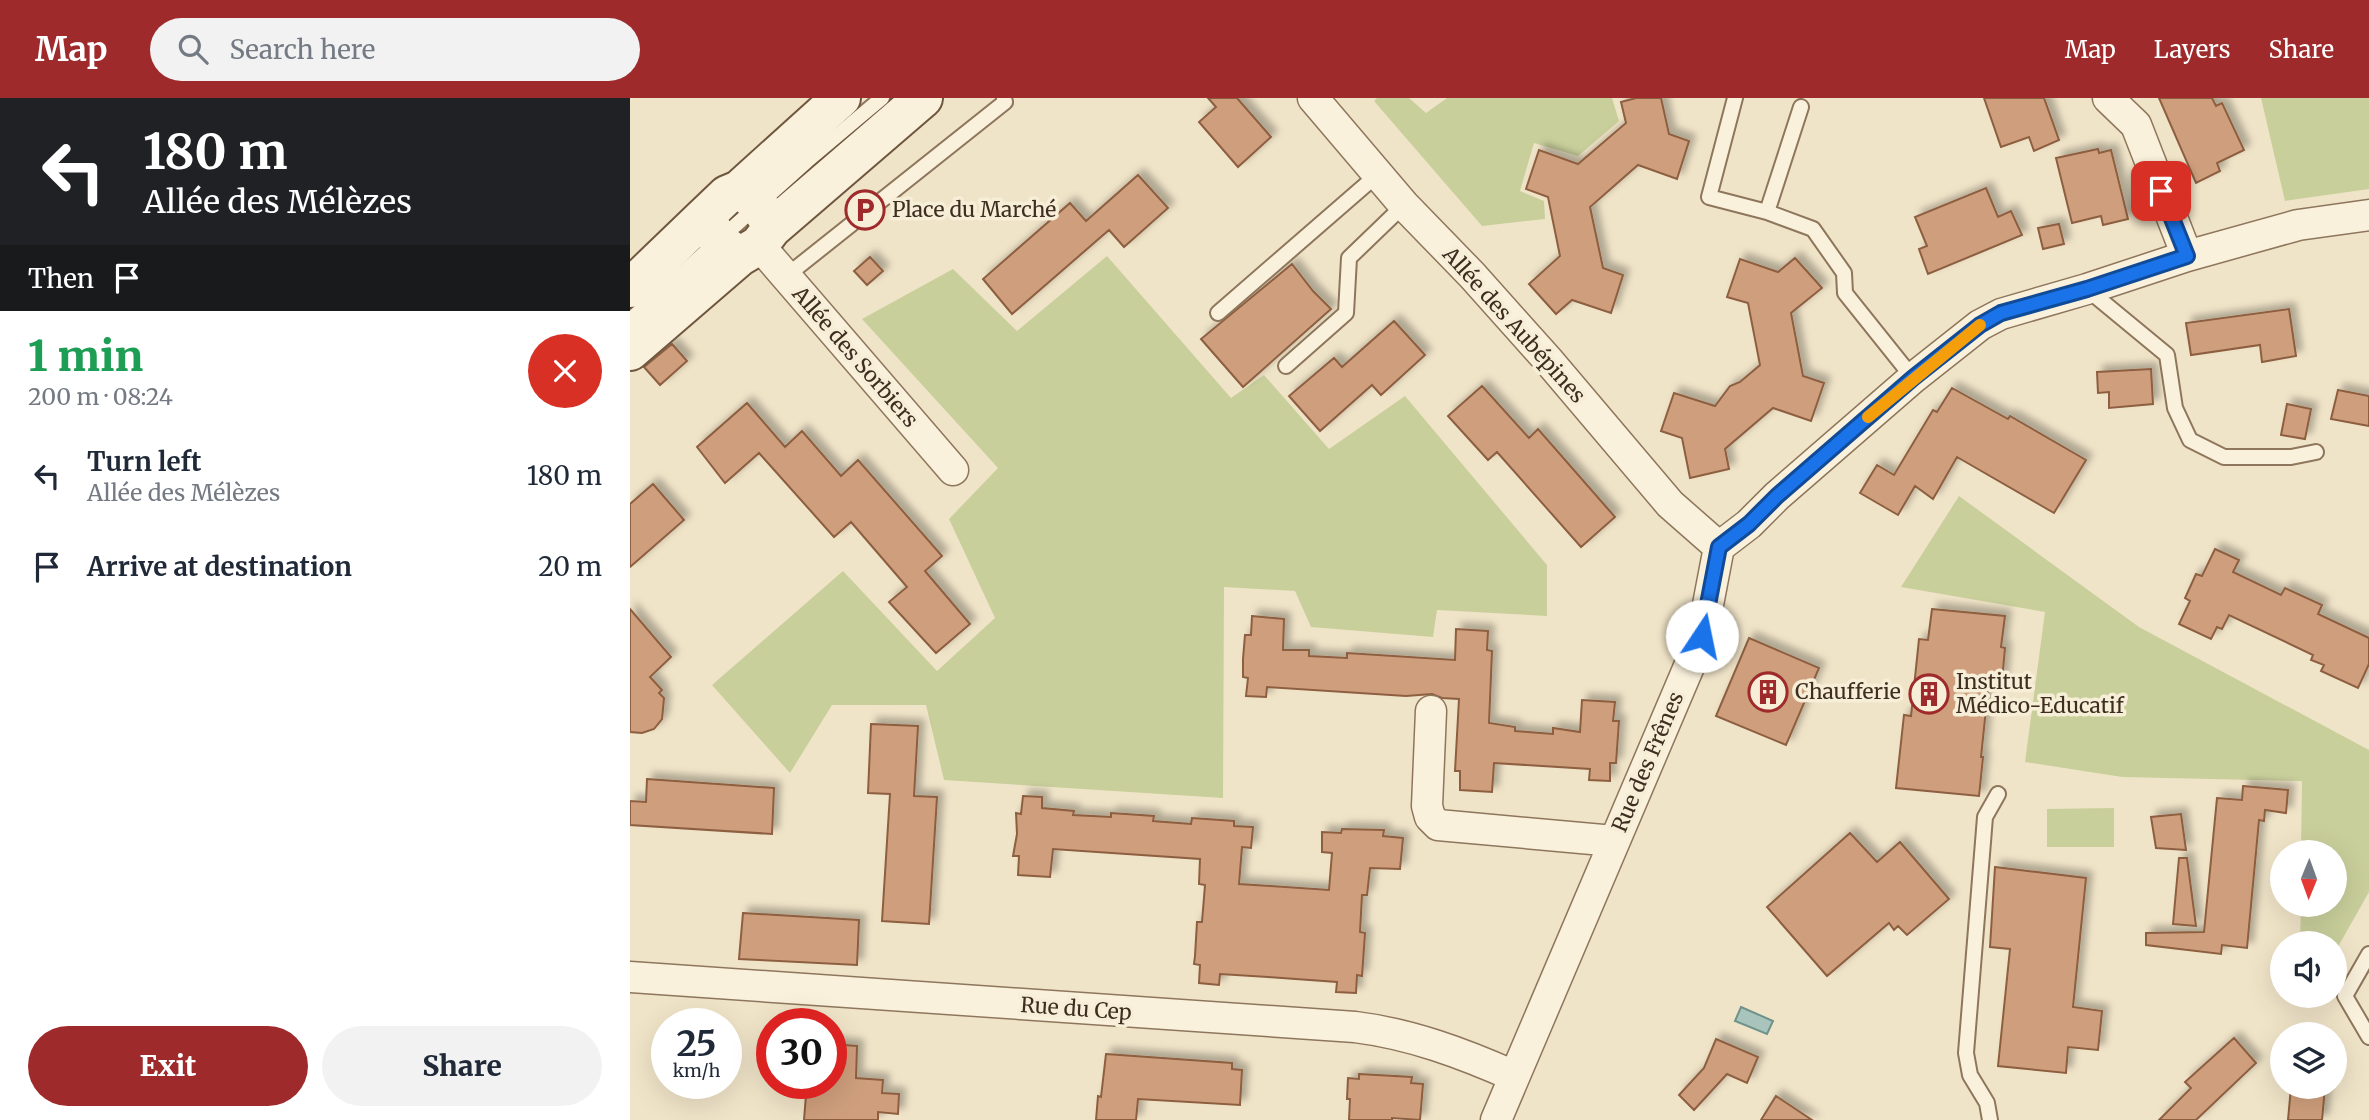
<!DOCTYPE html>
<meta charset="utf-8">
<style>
:root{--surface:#fff;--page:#f2f2f3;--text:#1f2937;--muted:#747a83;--accent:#9e2a2b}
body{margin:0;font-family:Merriweather,serif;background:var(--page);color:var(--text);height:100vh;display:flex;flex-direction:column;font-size:26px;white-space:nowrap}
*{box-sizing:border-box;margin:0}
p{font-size:23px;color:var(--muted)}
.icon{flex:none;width:38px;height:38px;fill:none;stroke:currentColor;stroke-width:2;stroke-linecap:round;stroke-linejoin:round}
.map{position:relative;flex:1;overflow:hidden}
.drawer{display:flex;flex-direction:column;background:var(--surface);width:630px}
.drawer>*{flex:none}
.banner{background:#202124;color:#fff;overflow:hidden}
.needle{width:46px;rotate:181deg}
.controls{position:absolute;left:1640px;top:742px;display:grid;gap:14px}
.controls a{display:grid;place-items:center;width:77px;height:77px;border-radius:50%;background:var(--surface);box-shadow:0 7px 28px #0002;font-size:35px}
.speed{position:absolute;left:21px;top:910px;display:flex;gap:14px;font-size:35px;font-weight:700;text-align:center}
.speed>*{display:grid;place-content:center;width:91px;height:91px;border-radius:50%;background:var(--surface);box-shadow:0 7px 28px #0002;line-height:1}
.speed small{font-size:18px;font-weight:400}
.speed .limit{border:10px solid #d22;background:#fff;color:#111}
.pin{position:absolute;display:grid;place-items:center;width:60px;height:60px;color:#fff;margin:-30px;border-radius:14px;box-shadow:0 4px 10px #0006}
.me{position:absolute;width:77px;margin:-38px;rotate:11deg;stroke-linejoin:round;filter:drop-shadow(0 0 5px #0008)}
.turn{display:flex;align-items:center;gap:24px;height:147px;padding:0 28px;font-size:32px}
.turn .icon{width:91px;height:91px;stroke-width:2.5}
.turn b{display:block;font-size:49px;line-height:60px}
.then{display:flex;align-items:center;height:66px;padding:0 28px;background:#0003;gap:14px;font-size:26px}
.round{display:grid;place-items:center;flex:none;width:74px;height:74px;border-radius:37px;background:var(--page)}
.summary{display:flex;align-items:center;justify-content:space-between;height:119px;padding:0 28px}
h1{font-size:42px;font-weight:800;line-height:52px;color:#1e9e55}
.action{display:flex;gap:14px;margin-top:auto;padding:14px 28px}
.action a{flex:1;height:80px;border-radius:42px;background:var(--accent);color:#fff;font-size:28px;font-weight:800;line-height:80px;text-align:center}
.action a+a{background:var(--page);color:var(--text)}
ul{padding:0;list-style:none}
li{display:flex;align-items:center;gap:21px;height:91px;padding:0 28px}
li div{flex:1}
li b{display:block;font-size:26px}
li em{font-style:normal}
header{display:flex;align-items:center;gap:42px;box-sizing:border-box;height:98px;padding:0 35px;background:var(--accent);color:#fff}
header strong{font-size:33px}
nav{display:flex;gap:38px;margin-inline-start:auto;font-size:24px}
.search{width:490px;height:63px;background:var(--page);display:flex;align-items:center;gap:18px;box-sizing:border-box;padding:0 24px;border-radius:38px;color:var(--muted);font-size:26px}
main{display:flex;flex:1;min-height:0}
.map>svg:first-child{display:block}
.green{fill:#c9cf9b}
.water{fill:#a9c4bc;stroke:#6f938a;stroke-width:2}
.building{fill:#cf9f7d;stroke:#8d5f41;stroke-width:2;filter:url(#shadow)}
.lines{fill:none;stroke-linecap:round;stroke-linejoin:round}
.lane-casing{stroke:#8d765c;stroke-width:18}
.street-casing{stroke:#8d765c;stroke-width:33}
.secondary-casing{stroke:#6f573f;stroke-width:42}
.lane{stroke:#faf1dc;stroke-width:14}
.street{stroke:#faf1dc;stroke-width:30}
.secondary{stroke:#faf1dc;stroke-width:38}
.route-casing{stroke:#114b97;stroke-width:18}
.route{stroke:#1a73e8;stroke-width:12}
.slow{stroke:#f59e0b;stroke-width:12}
.labels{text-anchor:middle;stroke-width:7;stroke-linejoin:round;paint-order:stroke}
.poi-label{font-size:21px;fill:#3d2e20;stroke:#f7eed8;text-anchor:start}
.street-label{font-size:21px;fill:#3d2e20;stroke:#f7eed8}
</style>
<header>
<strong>Map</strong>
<div class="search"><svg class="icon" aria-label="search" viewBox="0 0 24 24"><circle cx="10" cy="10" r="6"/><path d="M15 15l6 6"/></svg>Search here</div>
<nav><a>Map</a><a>Layers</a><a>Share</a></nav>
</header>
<main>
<section class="drawer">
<div class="banner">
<div class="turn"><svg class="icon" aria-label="left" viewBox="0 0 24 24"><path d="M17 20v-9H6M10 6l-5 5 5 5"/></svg><div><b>180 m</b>Allée des Mélèzes</div></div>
<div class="then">Then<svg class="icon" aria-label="arrive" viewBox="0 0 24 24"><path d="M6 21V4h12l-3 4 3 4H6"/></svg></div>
</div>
<div class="summary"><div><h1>1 min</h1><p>200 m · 08:24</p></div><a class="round" style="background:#d93025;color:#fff"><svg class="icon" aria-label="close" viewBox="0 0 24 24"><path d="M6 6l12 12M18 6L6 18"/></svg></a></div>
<ul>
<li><svg class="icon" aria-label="left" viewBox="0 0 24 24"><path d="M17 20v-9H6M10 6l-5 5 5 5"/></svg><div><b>Turn left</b><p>Allée des Mélèzes</p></div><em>180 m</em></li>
<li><svg class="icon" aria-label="arrive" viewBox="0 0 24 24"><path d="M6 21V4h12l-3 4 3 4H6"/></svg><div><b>Arrive at destination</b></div><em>20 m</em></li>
</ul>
<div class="action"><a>Exit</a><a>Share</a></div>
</section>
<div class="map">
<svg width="1739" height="1022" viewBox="0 0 1739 1022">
<defs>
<filter id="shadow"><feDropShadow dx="6" dy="-6" stdDeviation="3.5" flood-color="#0004"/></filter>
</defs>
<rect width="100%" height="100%" fill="#f0e4c8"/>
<path class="green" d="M 747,0 L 779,0 L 796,15 L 817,0 L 982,0 L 989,23 L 948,58 L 904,45 L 890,93 L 914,103 L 915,121 L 852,128 L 744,3 Z
M 1631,0 L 1739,0 L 1739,91 L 1655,103 Z
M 477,158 L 601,300 L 634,277 L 699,351 L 775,298 L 917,467 L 917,518 L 807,512 L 803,539 L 681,529 L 665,493 L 594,489 L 593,700 L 314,682 L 296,607 L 202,607 L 160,675 L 82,587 L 213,473 L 307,573 L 365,520 L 319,421 L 368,370 L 232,221 L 323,171 L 387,233 Z
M 1329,398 L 1509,529 L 1739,652 L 1739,794 L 1705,854 L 1704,845 L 1670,845 L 1671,807 L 1704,807 L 1704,754 L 1671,754 L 1672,683 L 1492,679 L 1395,664 L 1415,514 L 1271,489 Z
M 1484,710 L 1484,749 L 1417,749 L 1417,711 Z"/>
<path class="water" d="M 1111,909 L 1143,923 L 1137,936 L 1105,923 Z"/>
<path class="building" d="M 578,0 L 607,0 L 641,39 L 608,69 L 569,24 L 586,9 Z
M 1006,0 L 1031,0 L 1039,36 L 1059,43 L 1047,81 L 1008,67 L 960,109 L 973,170 L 993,177 L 981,215 L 942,202 L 926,216 L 899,186 L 930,158 L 918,99 L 896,91 L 909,52 L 948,66 L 996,25 L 991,4 Z
M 1354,0 L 1414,0 L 1429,42 L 1404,53 L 1399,39 L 1371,49 Z
M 1529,0 L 1582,0 L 1586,8 L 1592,5 L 1614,52 L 1587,65 L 1590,73 L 1566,85 Z
M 1468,51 L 1469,55 L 1481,52 L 1498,121 L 1473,127 L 1471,118 L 1442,125 L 1426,60 Z
M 508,77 L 538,110 L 494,149 L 479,132 L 382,216 L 353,181 L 440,105 L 456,123 Z
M 1356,90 L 1368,119 L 1381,113 L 1392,137 L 1298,176 L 1289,151 L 1297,148 L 1285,119 Z
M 1429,126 L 1434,146 L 1413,151 L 1408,130 Z
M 240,159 L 253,173 L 237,187 L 224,173 Z
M 1165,160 L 1192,190 L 1161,215 L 1173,278 L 1194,285 L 1181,323 L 1143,310 L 1095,351 L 1099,371 L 1060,380 L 1052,340 L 1031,333 L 1044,295 L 1085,308 L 1100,288 L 1110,284 L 1130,267 L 1118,205 L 1097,199 L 1110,161 L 1148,174 Z
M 662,166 L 683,193 L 701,211 L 613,289 L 571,241 Z
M 1659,211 L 1666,258 L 1632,264 L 1630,247 L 1561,257 L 1556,225 Z
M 764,223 L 795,257 L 751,297 L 742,287 L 690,333 L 659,298 L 704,260 L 712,269 Z
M 42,246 L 57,263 L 30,287 L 14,269 Z
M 1521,271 L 1523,306 L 1479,310 L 1479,294 L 1468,295 L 1467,274 Z
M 852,288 L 899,340 L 908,331 L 985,419 L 951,449 L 867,354 L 858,362 L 818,318 Z
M 1322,290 L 1378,321 L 1380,318 L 1456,362 L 1424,415 L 1327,359 L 1303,401 L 1285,388 L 1268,417 L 1230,395 L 1247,367 L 1264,377 L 1303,312 L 1307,314 Z
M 1708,292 L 1739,298 L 1739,328 L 1701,321 Z
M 117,305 L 155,349 L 172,333 L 211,378 L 228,362 L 312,458 L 295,473 L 340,526 L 306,555 L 259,504 L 277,489 L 221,424 L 204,439 L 129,355 L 95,385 L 67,349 Z
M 1657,306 L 1681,311 L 1675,341 L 1651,337 Z
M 23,386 L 54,422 L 0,469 L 0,406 Z
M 1585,451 L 1609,462 L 1603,474 L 1651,497 L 1655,490 L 1692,507 L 1688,516 L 1739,540 L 1739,566 L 1728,590 L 1691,573 L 1694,567 L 1681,562 L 1683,557 L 1599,517 L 1592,531 L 1587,529 L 1581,541 L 1549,526 L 1560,503 L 1555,500 L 1566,476 L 1572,478 Z
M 0,511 L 41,559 L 20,579 L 32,592 L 29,595 L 34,600 L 32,621 L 24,631 L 12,635 L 0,634 Z
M 1302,511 L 1375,518 L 1371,549 L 1375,550 L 1372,583 L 1359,582 L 1351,659 L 1353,659 L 1349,698 L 1266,690 L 1274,617 L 1281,618 L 1289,541 L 1298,542 Z
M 622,518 L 654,521 L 653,552 L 679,552 L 679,558 L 717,560 L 717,555 L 825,562 L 826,531 L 858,533 L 857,552 L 862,553 L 859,625 L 885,629 L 885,633 L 923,636 L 923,630 L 950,634 L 952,602 L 985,604 L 983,623 L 989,623 L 986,665 L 980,665 L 980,683 L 959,682 L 960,671 L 864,665 L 862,694 L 830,692 L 830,673 L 825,673 L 829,601 L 812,600 L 802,596 L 776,598 L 637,589 L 636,599 L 616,598 L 618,580 L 613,579 L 613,561 L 615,537 L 621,537 Z
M 1119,540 L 1189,570 L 1156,647 L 1086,618 Z
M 241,626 L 288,628 L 284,698 L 307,699 L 299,826 L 252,823 L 260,696 L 238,695 Z
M 17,681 L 144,690 L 142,736 L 0,727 L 0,703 L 16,704 Z
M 1613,688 L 1658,692 L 1656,715 L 1635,712 L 1634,723 L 1629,722 L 1617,850 L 1592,847 L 1591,856 L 1516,847 L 1516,835 L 1574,834 L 1587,700 L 1612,702 Z
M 393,698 L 412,699 L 412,710 L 444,713 L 443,717 L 481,719 L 481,715 L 524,718 L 523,723 L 561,726 L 562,720 L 604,723 L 604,728 L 623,729 L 621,750 L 612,749 L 609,786 L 699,792 L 702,755 L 692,754 L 692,734 L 711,735 L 712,731 L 754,732 L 753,738 L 773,740 L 770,771 L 740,770 L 737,797 L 732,797 L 730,834 L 735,835 L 732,878 L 727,877 L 726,895 L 706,894 L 707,884 L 638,879 L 590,876 L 589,887 L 569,885 L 570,867 L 564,866 L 565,858 L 567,824 L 572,824 L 575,787 L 569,786 L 570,761 L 423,751 L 420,779 L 388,777 L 389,758 L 383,758 L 387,736 L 386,715 L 391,716 Z
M 1551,716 L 1556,752 L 1526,750 L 1521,719 Z
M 1220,735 L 1247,764 L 1270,744 L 1319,801 L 1277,837 L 1268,828 L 1264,832 L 1259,825 L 1197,878 L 1137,809 Z
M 1549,760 L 1557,760 L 1566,828 L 1543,826 Z
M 1365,769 L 1456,780 L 1443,909 L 1472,913 L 1468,952 L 1438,949 L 1436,975 L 1368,968 L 1380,851 L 1360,849 Z
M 113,815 L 229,822 L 227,867 L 109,861 Z
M 1604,940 L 1626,965 L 1566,1022 L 1529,1022 L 1561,990 L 1555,984 Z
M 1086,941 L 1128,959 L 1117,985 L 1097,976 L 1064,1012 L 1049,997 L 1074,970 Z
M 201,946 L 227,948 L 226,980 L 253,982 L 252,995 L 269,996 L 268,1016 L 248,1014 L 248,1022 L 174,1022 L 177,985 L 201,985 Z
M 476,956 L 602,965 L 602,971 L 612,972 L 610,1007 L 508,1001 L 506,1022 L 466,1022 L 468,998 L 471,999 Z
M 729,976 L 782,979 L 781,985 L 793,986 L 790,1022 L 762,1020 L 762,1022 L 719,1022 L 720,1001 L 717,1001 L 718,980 L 729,981 Z
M 1661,989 L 1695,989 L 1692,1022 L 1658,1022 Z
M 1146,998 L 1182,1022 L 1131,1022 Z"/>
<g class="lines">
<g class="lane-casing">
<path id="lane" d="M 1105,0 L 1079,99 L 1137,114 L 1171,9
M 1137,114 L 1183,131 L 1214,175 L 1215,195 L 1283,280
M 155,179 L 375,4 L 374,0
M 1457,191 L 1537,257 L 1545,310 L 1560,342 L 1594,359 L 1661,359 L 1686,354
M 588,215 L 747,77
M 0,222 L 177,63 L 252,0
M 656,268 L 716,215 L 719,160 L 774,107
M 1739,856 L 1715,898 L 1739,939
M 1360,1022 L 1357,1005 L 1340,977 L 1336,955 L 1355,719 L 1368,696"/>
</g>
<g class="street-casing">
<path id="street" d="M 683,0 L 774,107 L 842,177 L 918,262 L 1040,406 L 1089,449
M 1478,0 L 1506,27 L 1557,158
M 129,147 L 323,372
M 801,613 L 797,708 L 800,719 L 808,727 L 984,743
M 0,879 L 725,929 C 781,936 832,955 884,978
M 866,1022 L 1072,538 L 1089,449 L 1119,426 L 1147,398 L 1283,280 L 1350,227 L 1371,216 L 1457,191 L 1557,158 L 1668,127 L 1739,117"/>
</g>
<g class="secondary-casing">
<path id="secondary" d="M 109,92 C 126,101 134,113 142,130 L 129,147 L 109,159 L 88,142 L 75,118 L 97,97 L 109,92 L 211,0
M 142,130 L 293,0
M 0,190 L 75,118
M 0,253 L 109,159"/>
</g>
<use href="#lane" class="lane"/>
<use href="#street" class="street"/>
<use href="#secondary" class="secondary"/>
</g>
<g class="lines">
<g class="route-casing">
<path id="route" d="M 1072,538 L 1089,449 L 1119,426 L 1147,398 L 1283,280 L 1350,227 L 1371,215 L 1457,191 L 1557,158 L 1531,93"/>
</g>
<use href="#route" class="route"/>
<path class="slow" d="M 1238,319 L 1350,227"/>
</g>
<defs>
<g id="parking-ring" transform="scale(2.0125)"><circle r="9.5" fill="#f7eed8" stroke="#9e2a2b" stroke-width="1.5"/><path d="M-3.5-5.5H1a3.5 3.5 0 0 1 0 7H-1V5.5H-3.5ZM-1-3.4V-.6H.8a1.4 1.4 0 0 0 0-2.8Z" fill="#9e2a2b"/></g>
<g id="building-ring" transform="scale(2.0125)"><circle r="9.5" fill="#f7eed8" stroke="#9e2a2b" stroke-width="1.5"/><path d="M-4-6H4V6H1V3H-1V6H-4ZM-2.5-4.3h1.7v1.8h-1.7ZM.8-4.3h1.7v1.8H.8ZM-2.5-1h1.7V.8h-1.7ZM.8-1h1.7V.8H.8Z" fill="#9e2a2b"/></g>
</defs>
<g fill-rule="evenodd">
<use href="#parking-ring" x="235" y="112"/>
<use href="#building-ring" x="1138" y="594"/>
<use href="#building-ring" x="1299" y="596"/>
</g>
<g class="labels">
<g class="poi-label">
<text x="262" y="119">Place du Marché</text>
<text x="1326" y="591">Institut<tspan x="1326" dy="24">Médico-Educatif</tspan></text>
<text x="1165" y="601">Chaufferie</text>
</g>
<g class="street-label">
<text transform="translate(884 227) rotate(48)" y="7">Allée des Aubépines</text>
<text transform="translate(225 259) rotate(49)" y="7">Allée des Sorbiers</text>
<text transform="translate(1018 664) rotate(-67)" y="7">Rue des Frênes</text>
<text transform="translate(446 911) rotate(4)" y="7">Rue du Cep</text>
</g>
</g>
</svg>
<div class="controls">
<a><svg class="needle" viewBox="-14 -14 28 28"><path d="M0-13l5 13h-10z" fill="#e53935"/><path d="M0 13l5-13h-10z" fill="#747a83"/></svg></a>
<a><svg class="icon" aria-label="sound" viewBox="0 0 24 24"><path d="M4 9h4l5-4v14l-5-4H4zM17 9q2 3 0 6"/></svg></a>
<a><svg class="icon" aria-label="layers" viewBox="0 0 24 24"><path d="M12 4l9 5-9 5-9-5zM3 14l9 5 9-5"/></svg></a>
</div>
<div class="speed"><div>25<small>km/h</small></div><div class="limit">30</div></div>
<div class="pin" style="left:1531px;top:93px;background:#d93025"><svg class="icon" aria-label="arrive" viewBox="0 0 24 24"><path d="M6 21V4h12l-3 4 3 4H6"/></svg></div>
<svg class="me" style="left:1072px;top:538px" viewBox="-20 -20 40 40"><circle r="19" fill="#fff"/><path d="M0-13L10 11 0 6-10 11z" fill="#1a73e8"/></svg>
</div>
</main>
